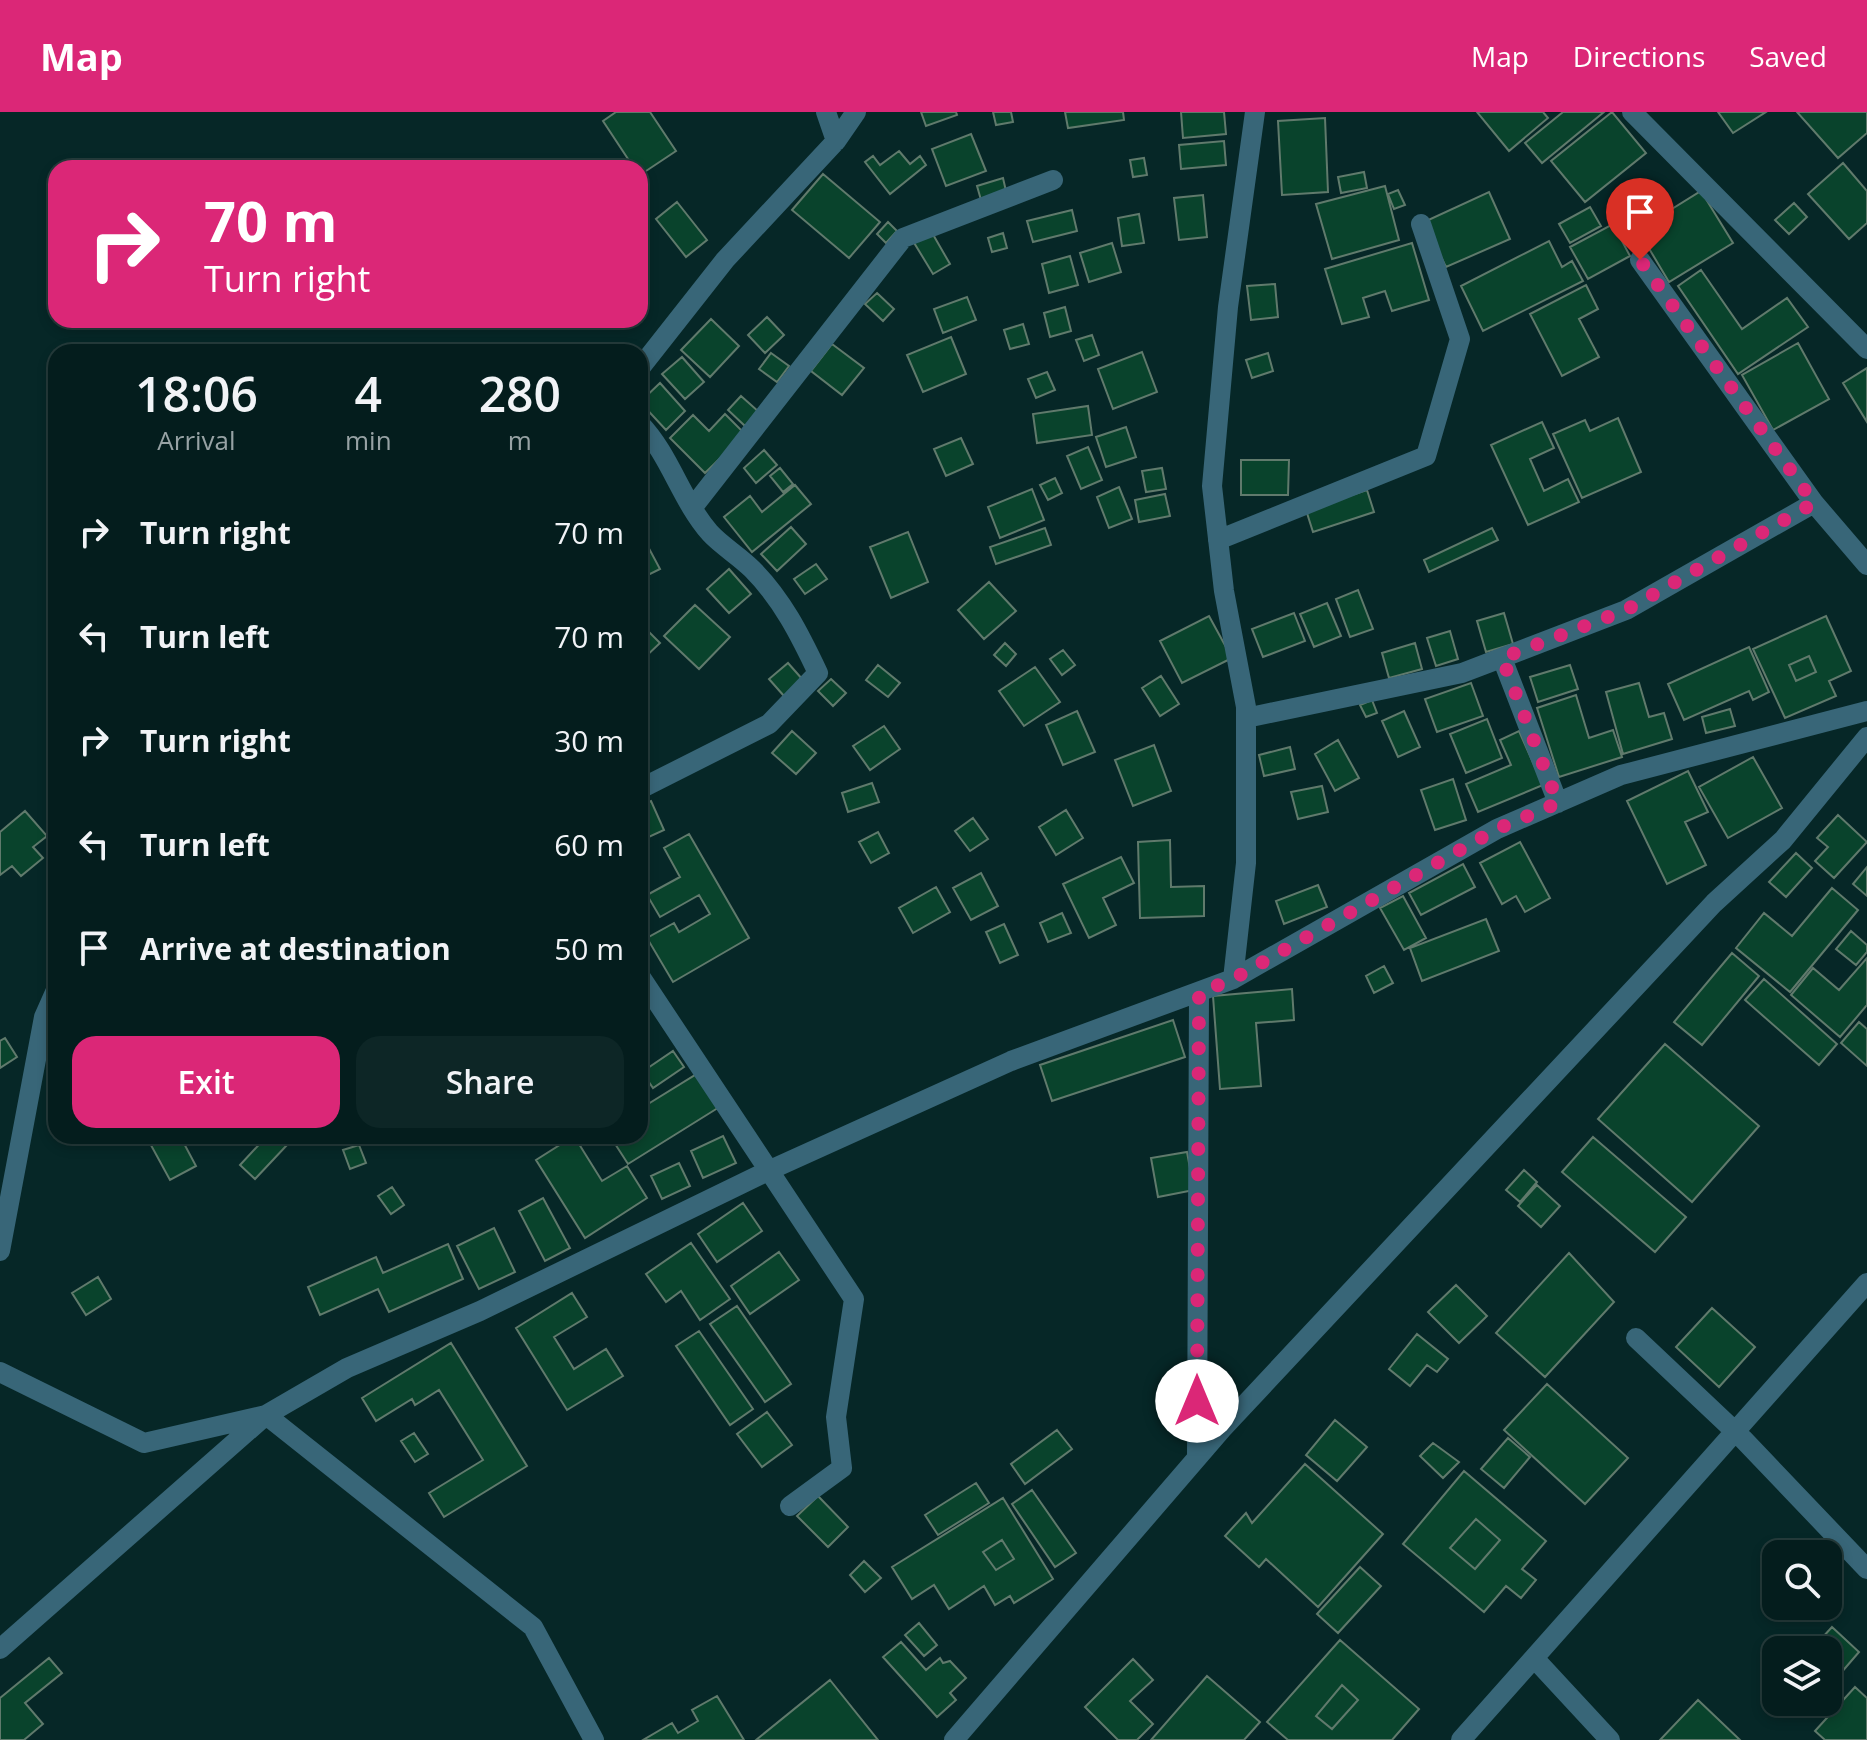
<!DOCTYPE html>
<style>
:root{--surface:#041d1d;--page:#0d2626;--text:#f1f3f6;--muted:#97a2a4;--line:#253b3b;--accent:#db2777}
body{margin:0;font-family:"Open Sans",sans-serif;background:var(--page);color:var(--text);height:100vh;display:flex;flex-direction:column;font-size:30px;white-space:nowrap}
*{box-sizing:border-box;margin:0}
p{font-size:26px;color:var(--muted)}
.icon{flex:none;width:44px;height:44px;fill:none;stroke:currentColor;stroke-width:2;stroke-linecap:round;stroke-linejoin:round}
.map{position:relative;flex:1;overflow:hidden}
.sheet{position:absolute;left:48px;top:232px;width:600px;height:800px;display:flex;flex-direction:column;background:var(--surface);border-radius:24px;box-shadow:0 4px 12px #0003,0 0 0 2px var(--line)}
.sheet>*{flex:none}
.hud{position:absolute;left:48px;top:48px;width:600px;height:168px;border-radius:24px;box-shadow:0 4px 12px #0003,0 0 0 2px var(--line);background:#db2777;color:#fff;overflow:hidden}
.fabs{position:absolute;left:1762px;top:1428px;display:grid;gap:16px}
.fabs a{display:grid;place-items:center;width:80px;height:80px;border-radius:16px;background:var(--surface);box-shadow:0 4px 12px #0003,0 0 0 2px var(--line);font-size:40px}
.pin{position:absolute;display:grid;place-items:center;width:68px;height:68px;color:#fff;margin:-82px -34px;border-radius:50% 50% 50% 0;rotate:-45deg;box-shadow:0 0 8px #0007}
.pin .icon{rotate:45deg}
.me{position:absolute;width:88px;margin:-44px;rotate:0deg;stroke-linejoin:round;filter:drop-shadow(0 0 6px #0008)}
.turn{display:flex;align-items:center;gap:28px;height:168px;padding:0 24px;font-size:36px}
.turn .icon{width:104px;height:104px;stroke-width:2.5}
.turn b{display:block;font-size:56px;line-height:68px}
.eta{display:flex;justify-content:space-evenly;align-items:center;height:136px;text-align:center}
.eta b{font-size:48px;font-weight:600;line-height:56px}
.cta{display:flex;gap:16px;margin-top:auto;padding:16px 24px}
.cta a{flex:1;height:92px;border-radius:24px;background:var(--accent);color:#fff;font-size:32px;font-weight:600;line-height:92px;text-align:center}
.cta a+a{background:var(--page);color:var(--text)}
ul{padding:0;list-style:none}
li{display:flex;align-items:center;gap:24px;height:104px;padding:0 24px}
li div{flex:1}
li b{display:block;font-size:30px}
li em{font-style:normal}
header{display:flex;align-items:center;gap:48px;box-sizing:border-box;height:112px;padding:0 40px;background:var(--accent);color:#fff}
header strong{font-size:38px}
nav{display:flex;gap:44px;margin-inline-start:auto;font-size:28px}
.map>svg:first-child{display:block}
.building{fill:#09432c;stroke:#607a6c;stroke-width:2;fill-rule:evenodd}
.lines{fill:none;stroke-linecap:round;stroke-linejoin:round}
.minor{stroke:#386678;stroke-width:20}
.route{stroke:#db2777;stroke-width:14;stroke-dasharray:0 25.2}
</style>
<header>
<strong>Map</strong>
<nav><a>Map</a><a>Directions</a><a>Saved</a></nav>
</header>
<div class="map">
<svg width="1867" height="1628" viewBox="0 0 1867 1628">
<rect width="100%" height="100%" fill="#062727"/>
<path class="building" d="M 616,0 L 650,0 L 676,39 L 640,63 L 640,56 L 634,56 L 603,9 Z
M 921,0 L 956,0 L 957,3 L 926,14 Z
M 993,0 L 1011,0 L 1013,10 L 996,13 Z
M 1065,0 L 1123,0 L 1124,8 L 1068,16 Z
M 1181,0 L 1224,0 L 1226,22 L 1183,26 Z
M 1477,0 L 1543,0 L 1548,6 L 1509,39 Z
M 1563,0 L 1604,0 L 1542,51 L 1525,31 Z
M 1612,0 L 1646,41 L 1585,90 L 1551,49 Z
M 1718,0 L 1766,0 L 1733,21 Z
M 1797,0 L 1867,0 L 1867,21 L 1838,46 Z
M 1325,6 L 1328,80 L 1282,83 L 1278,9 Z
M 971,22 L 986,59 L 946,74 L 932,37 Z
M 1224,29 L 1226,53 L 1181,57 L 1179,33 Z
M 899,39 L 910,52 L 920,44 L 926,53 L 890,82 L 865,50 L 873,44 L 880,53 Z
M 1144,46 L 1147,63 L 1133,65 L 1130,48 Z
M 1843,51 L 1867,79 L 1867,111 L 1849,127 L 1808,82 Z
M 1364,60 L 1367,76 L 1341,81 L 1338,65 Z
M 823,62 L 880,110 L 849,146 L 792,98 Z
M 1003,66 L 1006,79 L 981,88 L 977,74 Z
M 1385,74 L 1399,128 L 1332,147 L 1316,92 Z
M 1398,78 L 1405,93 L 1394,97 L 1388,82 Z
M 1701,79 L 1733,131 L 1669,170 L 1638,118 Z
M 1489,80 L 1510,127 L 1446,155 L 1424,110 Z
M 1203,83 L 1207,125 L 1179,128 L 1174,86 Z
M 677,90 L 707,128 L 686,145 L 656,107 Z
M 1794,91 L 1807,105 L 1789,122 L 1775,108 Z
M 1590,95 L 1601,114 L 1570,131 L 1559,112 Z
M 1072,98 L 1077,119 L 1033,130 L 1027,109 Z
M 1139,102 L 1144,131 L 1122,134 L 1118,106 Z
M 888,110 L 897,119 L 886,131 L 877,122 Z
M 1613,112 L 1630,144 L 1588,167 L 1570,135 Z
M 931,119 L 950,152 L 933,162 L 913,129 Z
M 1003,121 L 1007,136 L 992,140 L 988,126 Z
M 1549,129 L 1562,155 L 1572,149 L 1583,169 L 1483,219 L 1461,174 Z
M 1112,131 L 1121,160 L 1089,170 L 1080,141 Z
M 1412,131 L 1429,188 L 1392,199 L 1385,179 L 1363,186 L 1369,205 L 1342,212 L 1325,157 Z
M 1070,144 L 1078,173 L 1049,181 L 1042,152 Z
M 1701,158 L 1742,217 L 1787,186 L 1808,215 L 1738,262 L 1678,174 Z
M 1275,172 L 1278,205 L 1251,208 L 1247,174 Z
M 1586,173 L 1598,197 L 1579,207 L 1599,245 L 1562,264 L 1530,202 Z
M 877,181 L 894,197 L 883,209 L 865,192 Z
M 967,185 L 976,208 L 943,221 L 934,197 Z
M 1065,195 L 1071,219 L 1050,225 L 1044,201 Z
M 767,205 L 784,223 L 765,241 L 748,223 Z
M 711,207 L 739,234 L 710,265 L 681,238 Z
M 1023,212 L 1029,232 L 1010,237 L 1004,218 Z
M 1092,223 L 1099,243 L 1084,249 L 1076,228 Z
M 951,225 L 966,262 L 923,280 L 907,243 Z
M 1798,231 L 1829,287 L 1773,318 L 1742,263 Z
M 832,232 L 864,256 L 842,283 L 811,259 Z
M 1142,240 L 1157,280 L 1113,297 L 1098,257 Z
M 771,241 L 789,254 L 777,270 L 759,257 Z
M 1268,241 L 1273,259 L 1252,266 L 1246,248 Z
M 682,245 L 704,270 L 685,287 L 662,262 Z
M 1867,256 L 1867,310 L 1843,271 Z
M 1047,260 L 1055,278 L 1036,286 L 1028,267 Z
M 660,271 L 685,299 L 666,318 L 640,290 Z
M 741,284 L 759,300 L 745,314 L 728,298 Z
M 1088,294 L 1092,323 L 1037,331 L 1033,302 Z
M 725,302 L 745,322 L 705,361 L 670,326 L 693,303 L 709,319 Z
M 1618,306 L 1641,360 L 1582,386 L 1553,322 L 1585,308 L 1590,319 Z
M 1542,310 L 1554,336 L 1530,347 L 1544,379 L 1568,367 L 1579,390 L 1528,413 L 1491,333 Z
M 1126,315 L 1136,345 L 1106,355 L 1096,325 Z
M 961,326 L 973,352 L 946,364 L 934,337 Z
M 1088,335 L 1102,368 L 1081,377 L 1067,344 Z
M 764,338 L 777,353 L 756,371 L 744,356 Z
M 1241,348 L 1289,348 L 1288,383 L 1241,383 Z
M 780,356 L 793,372 L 783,380 L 770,364 Z
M 1162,356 L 1166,377 L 1146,380 L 1142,359 Z
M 1055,366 L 1062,381 L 1048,388 L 1040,373 Z
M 795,373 L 811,392 L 752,440 L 724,405 L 750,384 L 762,400 Z
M 1119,375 L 1132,407 L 1109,416 L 1097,385 Z
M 1032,377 L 1044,408 L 1000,426 L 988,395 Z
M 1367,378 L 1374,400 L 1313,420 L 1306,398 Z
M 1165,382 L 1170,404 L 1139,410 L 1135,388 Z
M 791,415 L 806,432 L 777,459 L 761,442 Z
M 1045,416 L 1051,433 L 996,452 L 990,435 Z
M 1492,416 L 1498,428 L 1429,460 L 1424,448 Z
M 908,420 L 928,470 L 891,486 L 870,435 Z
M 645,429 L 660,457 L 640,467 L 640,432 Z
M 816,452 L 827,467 L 805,482 L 794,467 Z
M 729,457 L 751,482 L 729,501 L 707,477 Z
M 989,470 L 1016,499 L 984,527 L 958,498 Z
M 1358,478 L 1373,517 L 1350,525 L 1336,487 Z
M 1327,491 L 1341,524 L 1314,535 L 1300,502 Z
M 695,493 L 730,525 L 699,557 L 664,524 Z
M 1294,501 L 1305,529 L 1263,545 L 1252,517 Z
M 1504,501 L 1513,532 L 1486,540 L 1477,509 Z
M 1209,504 L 1232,546 L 1182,571 L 1160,529 Z
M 1826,504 L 1851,559 L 1829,569 L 1836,584 L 1785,606 L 1753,537 ZM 1809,544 L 1816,560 L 1796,569 L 1789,553 Z
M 640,511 L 660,531 L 640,550 Z
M 1450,519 L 1458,547 L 1436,554 L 1427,526 Z
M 1005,531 L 1016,542 L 1006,554 L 994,543 Z
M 1415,531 L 1422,557 L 1389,566 L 1382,541 Z
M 1749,535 L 1769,580 L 1753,588 L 1749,579 L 1684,608 L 1668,572 Z
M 1063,538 L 1075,553 L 1062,563 L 1050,547 Z
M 1809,544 L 1816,560 L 1796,569 L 1789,553 Z
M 788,551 L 803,568 L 784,584 L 769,567 Z
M 878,553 L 900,571 L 888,585 L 866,568 Z
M 1570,553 L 1578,577 L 1538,590 L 1530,565 Z
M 1035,555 L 1060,590 L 1024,614 L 999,579 Z
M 1161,564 L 1179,592 L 1160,604 L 1142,576 Z
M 831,567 L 846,581 L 833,594 L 818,579 Z
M 1471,571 L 1483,604 L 1437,620 L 1425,587 Z
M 1639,571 L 1649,605 L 1664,601 L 1672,627 L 1623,642 L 1606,580 Z
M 1576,583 L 1589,626 L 1613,618 L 1622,645 L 1559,665 L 1537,596 Z
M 1372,588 L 1377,601 L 1366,605 L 1360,593 Z
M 1730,597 L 1735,614 L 1706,621 L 1702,605 Z
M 1077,599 L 1095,640 L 1063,653 L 1046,613 Z
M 1404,599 L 1420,635 L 1398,645 L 1382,609 Z
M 1487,607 L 1502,646 L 1466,661 L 1450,622 Z
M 884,614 L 900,637 L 870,658 L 853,634 Z
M 792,619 L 816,641 L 796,662 L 772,641 Z
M 1519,619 L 1543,673 L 1478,700 L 1466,672 L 1511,653 L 1500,628 Z
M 1338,628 L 1359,666 L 1335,679 L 1315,642 Z
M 1154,633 L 1171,679 L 1133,694 L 1115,648 Z
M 1290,635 L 1295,657 L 1264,664 L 1259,643 Z
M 1753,645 L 1782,696 L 1728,726 L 1699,675 Z
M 1688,659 L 1708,700 L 1685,710 L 1706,753 L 1667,772 L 1627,689 Z
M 1453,667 L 1466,708 L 1435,718 L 1421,678 Z
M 872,671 L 879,690 L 848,700 L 842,681 Z
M 1322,674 L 1328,700 L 1298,707 L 1291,680 Z
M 651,689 L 664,718 L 640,729 L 640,694 Z
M 1066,698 L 1083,726 L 1056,743 L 1039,715 Z
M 25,699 L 47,724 L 33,735 L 43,746 L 21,764 L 12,754 L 0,763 L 0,720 Z
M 1838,703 L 1867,730 L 1834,766 L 1815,749 L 1828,735 L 1817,726 Z
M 973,706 L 988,727 L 970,739 L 955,719 Z
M 878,720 L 889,741 L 871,751 L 859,730 Z
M 689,722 L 749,826 L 673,870 L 647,826 L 674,811 L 679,820 L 710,802 L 699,783 L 660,805 L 647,783 L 680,765 L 664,736 Z
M 1170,728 L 1171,775 L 1204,774 L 1204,804 L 1140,806 L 1138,730 Z
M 1520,730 L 1550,786 L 1525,800 L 1516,784 L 1502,792 L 1480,751 Z
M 1796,741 L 1812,756 L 1786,785 L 1769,770 Z
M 1121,745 L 1134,771 L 1103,786 L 1116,813 L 1089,826 L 1063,772 Z
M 1463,752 L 1475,775 L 1421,803 L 1409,781 Z
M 1867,755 L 1867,784 L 1853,772 Z
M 981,761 L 998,794 L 971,808 L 953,776 Z
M 1318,773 L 1327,795 L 1284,812 L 1276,789 Z
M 936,775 L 950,800 L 913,821 L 899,796 Z
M 1832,776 L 1858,798 L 1790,880 L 1736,836 L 1764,801 L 1792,824 Z
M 1403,784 L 1426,826 L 1404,838 L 1380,796 Z
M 1062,801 L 1071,821 L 1048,830 L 1040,811 Z
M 1486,807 L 1499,839 L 1422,869 L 1410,836 Z
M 1004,812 L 1018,843 L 1000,851 L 986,820 Z
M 1851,819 L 1867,833 L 1867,840 L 1856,853 L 1836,837 Z
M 1732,841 L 1759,864 L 1702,933 L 1674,910 Z
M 1867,846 L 1867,893 L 1840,925 L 1791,883 L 1813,856 L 1839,878 Z
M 1384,854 L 1393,871 L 1374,881 L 1366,864 Z
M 1764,867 L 1837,932 L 1819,953 L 1745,888 Z
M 1292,877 L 1294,908 L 1256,911 L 1261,974 L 1220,977 L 1213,884 Z
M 1173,908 L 1185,945 L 1052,989 L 1040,953 Z
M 1859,910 L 1867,917 L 1867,954 L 1841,931 Z
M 5,926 L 17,945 L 0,956 L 0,929 Z
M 1665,932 L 1759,1014 L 1692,1090 L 1598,1007 Z
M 673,939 L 684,955 L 653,976 L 642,960 Z
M 700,960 L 721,994 L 628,1052 L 610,1024 L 640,1024 L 640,997 Z
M 146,1024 L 180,1024 L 196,1054 L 170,1068 Z
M 267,1024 L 277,1024 L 287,1033 L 255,1067 L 240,1053 Z
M 574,1024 L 602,1069 L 627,1054 L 647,1086 L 585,1126 L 536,1048 Z
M 723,1024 L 736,1051 L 703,1066 L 691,1039 Z
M 1593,1025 L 1686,1105 L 1655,1140 L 1562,1060 Z
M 359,1033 L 366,1051 L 350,1057 L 343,1038 Z
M 1187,1040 L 1194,1078 L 1158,1085 L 1151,1046 Z
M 679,1051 L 690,1074 L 662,1087 L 651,1064 Z
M 1524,1058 L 1537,1070 L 1520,1090 L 1506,1078 Z
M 1537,1073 L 1560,1094 L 1541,1115 L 1518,1094 Z
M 392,1075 L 404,1093 L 391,1102 L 378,1084 Z
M 543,1086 L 570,1136 L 545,1149 L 519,1099 Z
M 743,1091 L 762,1119 L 717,1150 L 698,1122 Z
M 494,1116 L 515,1160 L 479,1177 L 457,1134 Z
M 691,1131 L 730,1187 L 700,1208 L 681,1179 L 666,1190 L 646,1162 Z
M 448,1132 L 463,1167 L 389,1200 L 378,1177 L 320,1203 L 308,1175 L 376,1145 L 383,1161 Z
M 779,1140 L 799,1168 L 750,1202 L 731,1174 Z
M 1569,1141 L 1614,1190 L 1545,1265 L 1496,1221 Z
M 98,1165 L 111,1187 L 86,1203 L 72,1181 Z
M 1456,1173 L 1487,1204 L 1459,1231 L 1428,1200 Z
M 572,1181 L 587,1205 L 554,1225 L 574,1257 L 606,1237 L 623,1264 L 567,1298 L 516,1216 Z
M 737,1194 L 791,1272 L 765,1290 L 710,1212 Z
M 1712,1196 L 1755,1235 L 1719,1275 L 1676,1235 Z
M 699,1219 L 753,1297 L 730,1313 L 676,1234 Z
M 1417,1222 L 1448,1247 L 1437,1260 L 1427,1253 L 1410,1274 L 1389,1257 Z
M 451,1231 L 527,1354 L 444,1405 L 429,1381 L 483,1348 L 439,1278 L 415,1293 L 412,1287 L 376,1309 L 362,1286 Z
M 1547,1272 L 1628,1346 L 1585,1392 L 1504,1318 Z
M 767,1300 L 792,1333 L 762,1355 L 737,1322 Z
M 1335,1308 L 1367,1335 L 1337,1369 L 1306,1343 Z
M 1057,1318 L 1072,1337 L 1025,1372 L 1011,1352 Z
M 414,1321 L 428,1342 L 415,1350 L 401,1329 Z
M 1508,1326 L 1530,1345 L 1504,1376 L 1481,1357 Z
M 1433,1331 L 1459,1350 L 1443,1366 L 1420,1344 Z
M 1305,1352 L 1383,1422 L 1318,1495 L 1266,1447 L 1259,1455 L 1225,1424 L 1246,1401 L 1252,1411 Z
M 1464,1359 L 1546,1429 L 1522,1457 L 1536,1468 L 1521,1486 L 1506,1474 L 1484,1500 L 1403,1432 ZM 1476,1407 L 1500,1428 L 1475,1457 L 1450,1436 Z
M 976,1371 L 989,1391 L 938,1423 L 925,1403 Z
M 1032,1378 L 1076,1441 L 1055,1455 L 1012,1392 Z
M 818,1384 L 848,1415 L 828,1435 L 797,1404 Z
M 1003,1386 L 1053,1467 L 1014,1491 L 1010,1484 L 995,1493 L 984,1474 L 949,1497 L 934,1473 L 912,1487 L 892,1455 ZM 1002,1428 L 1014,1447 L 996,1458 L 983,1440 Z
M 1476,1407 L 1500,1428 L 1475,1457 L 1450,1436 Z
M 1002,1428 L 1014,1447 L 996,1458 L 983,1440 Z
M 864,1449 L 881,1466 L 865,1480 L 850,1463 Z
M 1360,1455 L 1381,1474 L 1338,1521 L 1317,1502 Z
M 919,1511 L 937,1533 L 924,1544 L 905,1523 Z
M 1832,1515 L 1859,1540 L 1828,1576 L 1828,1538 L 1811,1538 Z
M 1340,1528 L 1419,1597 L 1392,1628 L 1288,1628 L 1267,1610 ZM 1342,1573 L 1358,1588 L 1332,1617 L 1316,1604 Z
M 901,1530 L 926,1558 L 940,1546 L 943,1551 L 950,1549 L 966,1566 L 950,1581 L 956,1588 L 937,1605 L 883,1545 Z
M 49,1546 L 62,1561 L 25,1591 L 43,1612 L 24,1628 L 0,1628 L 0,1586 Z
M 1133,1547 L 1153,1568 L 1130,1589 L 1153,1612 L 1137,1628 L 1118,1628 L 1085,1595 Z
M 1207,1564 L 1260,1610 L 1244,1628 L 1151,1628 Z
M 830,1568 L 878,1628 L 756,1628 Z
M 1342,1573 L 1358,1588 L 1332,1617 L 1316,1604 Z
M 1855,1575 L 1867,1586 L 1867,1628 L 1825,1628 L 1815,1619 Z
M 717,1584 L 744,1628 L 643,1628 L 672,1611 L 678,1621 L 698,1609 L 692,1598 Z
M 1698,1588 L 1740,1628 L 1660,1628 Z"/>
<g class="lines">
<path class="minor" d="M 826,0 L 836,29
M 1632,0 L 1867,237
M 1640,148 L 1814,391
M 640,256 L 725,148 L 836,29 L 856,0
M 640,312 C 670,343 681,388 710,421 C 722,434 739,444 752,457 C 782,487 800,523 818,561 L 769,612 L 640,677
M 693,395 L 903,126 L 1053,68
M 1218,428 L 1426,344 L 1460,227 L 1421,112
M 1502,546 L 1558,691
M 1246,606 L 1462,561 L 1626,498 L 1814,391 L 1867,453
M 640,864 L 854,1187 L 836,1305 L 842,1356 L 790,1394
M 1233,867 L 1246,751 L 1246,595 L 1224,479 L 1212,374 L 1228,195 L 1255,0
M 0,1139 L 44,905 L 56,878
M 1636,1226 L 1743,1327 L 1867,1457
M 0,1260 L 144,1331 L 266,1303 L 533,1515 L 594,1628
M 1197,1346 L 1199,881
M 0,1537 L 266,1303 L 347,1256 L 480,1199 L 770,1058 L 1011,949 L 1233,867 L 1497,717 L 1621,663 L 1867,599
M 1534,1546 L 1610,1628
M 954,1628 L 1222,1317 L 1714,791 L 1783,728 L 1867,625
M 1461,1628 L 1867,1171"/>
</g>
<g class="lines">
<path class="route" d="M 1197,1289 L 1199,881 L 1233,867 L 1497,717 L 1558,691 L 1502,546 L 1626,498 L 1814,391 L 1640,148"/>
</g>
</svg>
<div class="fabs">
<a><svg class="icon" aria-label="search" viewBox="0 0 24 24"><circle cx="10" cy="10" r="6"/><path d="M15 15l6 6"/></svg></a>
<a><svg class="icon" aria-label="layers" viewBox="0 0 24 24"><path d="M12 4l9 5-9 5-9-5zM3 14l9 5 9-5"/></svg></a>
</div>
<div class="pin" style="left:1640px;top:148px;background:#d93025"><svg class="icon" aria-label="arrive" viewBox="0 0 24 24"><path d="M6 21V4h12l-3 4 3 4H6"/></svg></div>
<svg class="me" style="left:1197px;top:1289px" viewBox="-20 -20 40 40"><circle r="19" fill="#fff"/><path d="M0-13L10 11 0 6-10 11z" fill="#db2777"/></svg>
<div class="hud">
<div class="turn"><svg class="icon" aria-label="right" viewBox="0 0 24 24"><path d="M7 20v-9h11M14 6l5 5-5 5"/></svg><div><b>70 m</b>Turn right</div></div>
</div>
<section class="sheet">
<div class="eta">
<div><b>18:06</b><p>Arrival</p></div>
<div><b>4</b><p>min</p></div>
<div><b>280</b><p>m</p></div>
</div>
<ul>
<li><svg class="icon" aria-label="right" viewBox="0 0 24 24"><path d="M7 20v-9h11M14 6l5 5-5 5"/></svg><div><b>Turn right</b></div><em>70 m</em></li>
<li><svg class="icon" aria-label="left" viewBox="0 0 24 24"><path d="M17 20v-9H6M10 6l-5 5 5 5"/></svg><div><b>Turn left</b></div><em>70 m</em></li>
<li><svg class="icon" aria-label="right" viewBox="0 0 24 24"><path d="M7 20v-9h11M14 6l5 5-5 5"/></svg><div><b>Turn right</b></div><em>30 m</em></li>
<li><svg class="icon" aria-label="left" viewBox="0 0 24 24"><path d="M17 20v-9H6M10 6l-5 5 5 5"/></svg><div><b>Turn left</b></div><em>60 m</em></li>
<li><svg class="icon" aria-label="arrive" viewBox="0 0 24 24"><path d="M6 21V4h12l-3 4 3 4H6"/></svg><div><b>Arrive at destination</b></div><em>50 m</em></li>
</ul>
<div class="cta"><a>Exit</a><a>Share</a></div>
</section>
</div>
